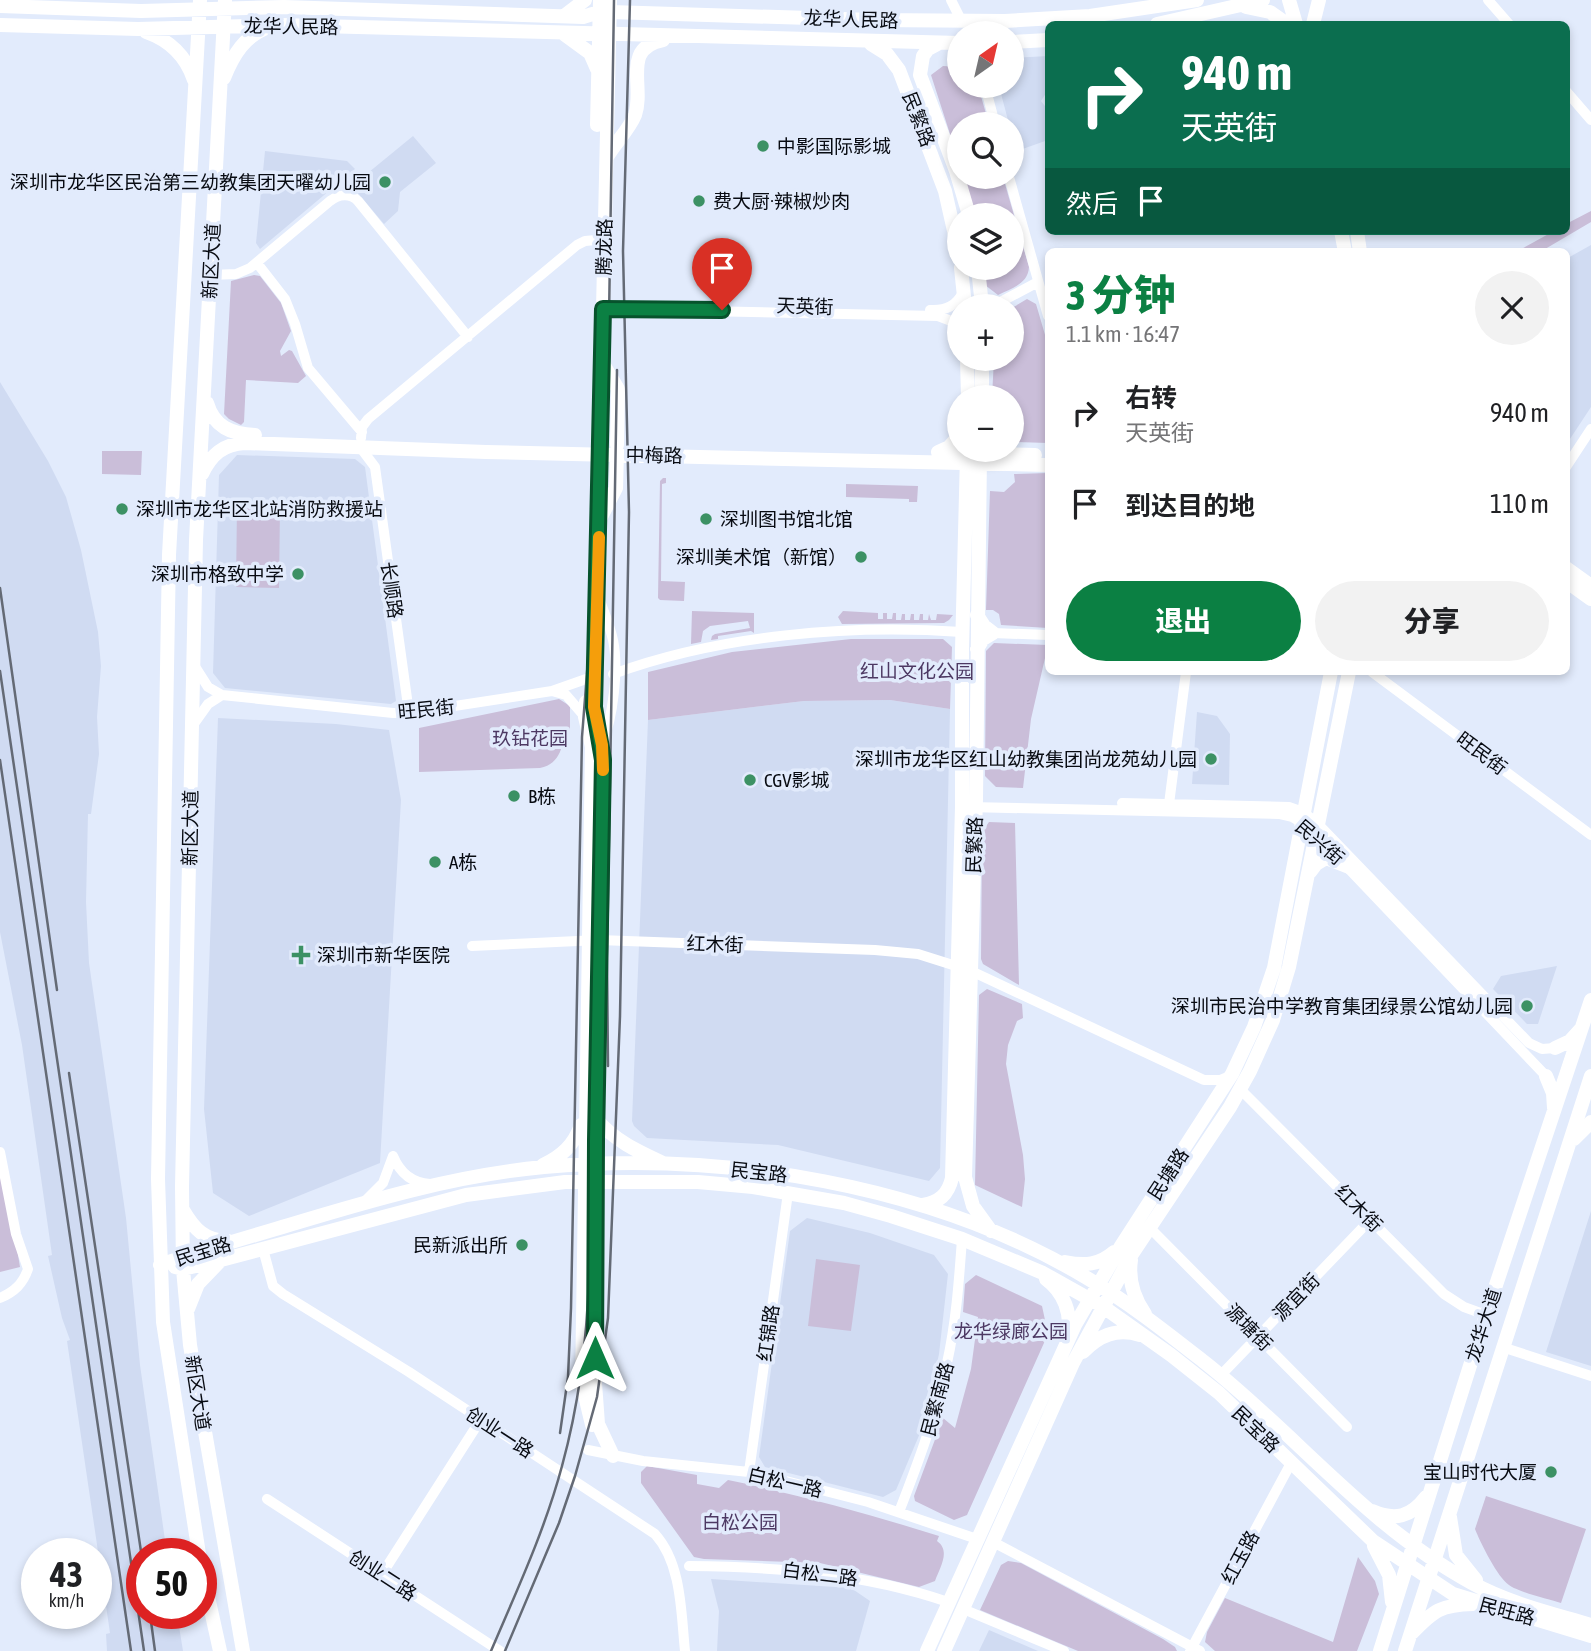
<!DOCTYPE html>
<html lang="zh">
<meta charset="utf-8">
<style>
:root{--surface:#fff;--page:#f2f2f2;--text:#202124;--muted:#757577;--accent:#0b8043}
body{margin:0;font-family:"Asap Condensed","Noto Sans SC",sans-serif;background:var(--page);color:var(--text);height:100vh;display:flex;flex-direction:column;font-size:26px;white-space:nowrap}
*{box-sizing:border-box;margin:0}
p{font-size:23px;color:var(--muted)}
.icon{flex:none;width:38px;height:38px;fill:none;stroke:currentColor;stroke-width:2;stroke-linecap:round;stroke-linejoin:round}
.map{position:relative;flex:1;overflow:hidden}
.details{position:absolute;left:1045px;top:248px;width:525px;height:427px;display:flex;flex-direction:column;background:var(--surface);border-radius:10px;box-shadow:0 4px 10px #0003}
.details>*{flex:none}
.banner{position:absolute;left:1045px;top:21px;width:525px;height:214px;border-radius:10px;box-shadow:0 4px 10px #0003;background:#0b6e4f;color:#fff;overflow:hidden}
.needle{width:46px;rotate:34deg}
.controls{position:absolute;left:947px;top:21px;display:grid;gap:14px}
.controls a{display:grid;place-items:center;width:77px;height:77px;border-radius:50%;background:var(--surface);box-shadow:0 4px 10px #0003;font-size:35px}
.speed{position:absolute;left:21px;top:1538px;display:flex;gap:14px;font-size:35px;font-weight:700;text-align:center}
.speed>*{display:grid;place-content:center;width:91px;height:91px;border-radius:50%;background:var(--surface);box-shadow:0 4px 10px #0003;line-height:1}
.speed small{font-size:18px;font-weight:400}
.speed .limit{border:10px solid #d22;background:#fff;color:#111}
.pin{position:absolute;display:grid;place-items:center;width:60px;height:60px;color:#fff;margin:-72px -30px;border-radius:50% 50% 50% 0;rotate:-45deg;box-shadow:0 0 7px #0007}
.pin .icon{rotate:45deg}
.me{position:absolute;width:77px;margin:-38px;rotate:0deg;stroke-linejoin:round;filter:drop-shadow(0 0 5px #0008)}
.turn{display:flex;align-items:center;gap:24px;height:147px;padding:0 21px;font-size:32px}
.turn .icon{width:91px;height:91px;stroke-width:2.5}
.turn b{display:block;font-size:49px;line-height:60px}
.then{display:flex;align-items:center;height:66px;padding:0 21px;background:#0003;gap:14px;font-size:26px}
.round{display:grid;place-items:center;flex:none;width:74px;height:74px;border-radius:37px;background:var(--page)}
.overview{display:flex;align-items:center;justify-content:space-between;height:119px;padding:0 21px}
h1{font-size:42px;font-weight:800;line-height:52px;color:var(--accent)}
.action{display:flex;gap:14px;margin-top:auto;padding:14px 21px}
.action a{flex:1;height:80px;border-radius:42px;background:var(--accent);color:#fff;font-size:28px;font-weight:800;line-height:80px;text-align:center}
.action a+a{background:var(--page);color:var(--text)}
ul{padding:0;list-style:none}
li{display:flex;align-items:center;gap:21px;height:91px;padding:0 21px}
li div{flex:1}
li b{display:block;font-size:26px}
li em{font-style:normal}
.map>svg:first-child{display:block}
.built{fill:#d0dbf2}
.green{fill:#cabed9}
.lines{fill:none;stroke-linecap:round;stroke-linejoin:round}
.minor{stroke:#fff;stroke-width:10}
.major{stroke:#fff;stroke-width:14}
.rail{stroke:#646a75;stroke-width:2.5}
.route-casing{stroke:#07532c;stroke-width:18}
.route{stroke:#0b8043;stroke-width:12}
.slow{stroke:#f59e0b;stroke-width:12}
.poi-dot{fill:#3c9164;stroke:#e2ebfc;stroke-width:2.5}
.labels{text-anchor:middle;stroke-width:7;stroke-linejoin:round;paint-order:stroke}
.street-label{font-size:19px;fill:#080b12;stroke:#e2ebfc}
.poi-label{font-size:19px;fill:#080b12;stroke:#e2ebfc;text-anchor:start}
.park-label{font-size:19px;fill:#4d3963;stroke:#e2ebfc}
</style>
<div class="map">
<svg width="1591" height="1651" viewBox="0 0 1591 1651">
<rect width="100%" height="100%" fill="#e2ebfc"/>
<path class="built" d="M 1048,56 L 1048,90 L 1041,101 L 1048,110 L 1048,140 L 1017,151 L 1012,124 L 1009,124 L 999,86 L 1012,86 L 1012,58 Z
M 413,136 L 436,163 L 400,192 L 398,211 L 384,224 L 352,186 Z
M 265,151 L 347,161 L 355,169 L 260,249 L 256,243 Z
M 1591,245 L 1591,407 L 1566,445 L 1566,259 Z
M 0,382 L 48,461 L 66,497 L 81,550 L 98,632 L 101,666 L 97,717 L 99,754 L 91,814 L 88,814 L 86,902 L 89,963 L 126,1218 L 140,1365 L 167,1554 L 142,1554 L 142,1614 L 177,1614 L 183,1651 L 107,1651 L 106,1634 L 110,1633 L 67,1341 L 70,1340 L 62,1318 L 48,1256 L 52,1255 L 22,1045 L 0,932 Z
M 237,455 L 355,459 L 365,467 L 396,701 L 391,704 L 225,688 L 213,673 L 219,475 Z
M 890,700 L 950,709 L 940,1168 L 929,1181 L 778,1145 L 647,1138 L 634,1126 L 632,1121 L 648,720 L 804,701 Z
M 1197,712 L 1217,716 L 1230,734 L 1229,785 L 1192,784 Z
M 218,718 L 336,724 L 389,730 L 401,800 L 380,1163 L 249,1216 L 213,1193 L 204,1109 Z
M 1557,966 L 1538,1024 L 1527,1024 L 1493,989 L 1501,976 Z
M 1591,1211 L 1591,1366 L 1546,1352 Z
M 807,1218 L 870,1233 L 934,1255 L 948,1274 L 939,1354 L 923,1426 L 896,1490 L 883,1497 L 765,1467 L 759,1457 L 790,1231 Z
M 711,1579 L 851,1588 L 870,1601 L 856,1651 L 717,1651 L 719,1611 Z
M 989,1630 L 1038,1651 L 979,1651 Z"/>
<path class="green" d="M 943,66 L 959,67 L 959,86 L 978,86 L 989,124 L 959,124 L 959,162 L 931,75 Z
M 964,177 L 1003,177 L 1029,267 C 1028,284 1012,288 998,295 L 985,285 L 982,268 L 1012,268 L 1012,215 L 972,215 Z
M 1591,211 L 1591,222 L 1540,252 L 1516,252 L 1554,231 L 1566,231 L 1566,224 Z
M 254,275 L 260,276 L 281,303 L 291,331 L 280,351 L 281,356 L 289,350 L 292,351 L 306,376 L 298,383 L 246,380 L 244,422 L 241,425 L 229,419 L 224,414 L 231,281 Z
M 1027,299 L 1036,304 L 1048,345 L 1048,443 L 1012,442 L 1012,397 L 992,397 L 994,359 L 1012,359 L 1012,308 Z
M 102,451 L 142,451 L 141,475 L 102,474 Z
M 1048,473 L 1048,628 L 1001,625 L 999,614 L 993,610 L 986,610 L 990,491 L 1004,492 L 1015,482 L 1014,474 Z
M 663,478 L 666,478 L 666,483 L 662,484 L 661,581 L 685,582 L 684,601 L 660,600 L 658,598 L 660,481 Z
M 846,484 L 918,486 L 917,502 L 909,502 L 909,499 L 846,497 Z
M 237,505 L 280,506 L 279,588 L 236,587 Z
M 692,611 L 754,613 L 754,633 L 751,631 L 718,636 L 718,639 L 711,640 L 712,636 L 715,634 L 750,628 L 748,621 L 710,626 L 703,631 L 701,642 L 691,644 Z
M 843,611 L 878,613 L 878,619 L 883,619 L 883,613 L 887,613 L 887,619 L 892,619 L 893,613 L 896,613 L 896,620 L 901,620 L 902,614 L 905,614 L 905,620 L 910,620 L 911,614 L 914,614 L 914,620 L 919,620 L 920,614 L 923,614 L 923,620 L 928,620 L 929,614 L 931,620 L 936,620 L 937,614 L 953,615 L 949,620 L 944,623 L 842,624 L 838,617 Z
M 851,639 L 943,639 L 952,647 L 950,709 L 890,700 L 804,701 L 648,720 L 648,672 L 732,652 Z
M 994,643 L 1048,645 L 1031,719 L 1023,788 L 996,787 L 985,776 L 986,651 Z
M 559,699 L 570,706 L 570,734 L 566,742 L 563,742 C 560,756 554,765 540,768 L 419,772 L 419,728 Z
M 989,822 L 1015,823 L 1019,985 L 983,964 L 981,959 L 982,832 Z
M 987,989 L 1022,1004 L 1023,1018 L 1017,1021 L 1008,1045 L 1006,1064 L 1023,1155 L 1025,1179 L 1022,1207 L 975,1185 L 979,995 Z
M 0,1146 L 20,1267 L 0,1272 Z
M 816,1259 L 860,1265 L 851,1331 L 808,1326 Z
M 976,1275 L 1042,1306 L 1048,1334 L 967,1515 L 954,1520 L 915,1501 L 914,1496 L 943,1418 L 955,1428 L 971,1369 L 978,1317 L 963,1312 L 965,1284 Z
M 647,1466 L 697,1475 L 697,1484 L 719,1488 L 728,1480 C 800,1495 869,1514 939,1536 L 937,1541 C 951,1551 940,1567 935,1581 L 919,1587 L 820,1563 L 704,1559 L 694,1557 L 641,1483 L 641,1472 Z
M 1486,1496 L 1586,1529 L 1561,1603 C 1549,1599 1518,1592 1509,1585 C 1498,1578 1480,1542 1475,1529 Z
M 1358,1557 L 1375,1581 L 1379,1594 L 1357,1651 L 1215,1651 L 1205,1642 L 1207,1632 L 1225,1598 L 1333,1642 Z
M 1008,1561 L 1021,1563 L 1163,1639 L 1175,1647 L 1177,1651 L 1078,1651 L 980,1610 L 1001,1565 Z"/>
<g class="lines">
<path class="minor" d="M 951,0 L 962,22
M 1488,0 L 1509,24
M 985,86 L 995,124
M 1566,91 L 1591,120
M 1009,177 L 1048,316
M 257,263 L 285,299 L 295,324 L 308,368 L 362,432
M 210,275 L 236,274 L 250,268 L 330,201 C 339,194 350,193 358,201 L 468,337
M 993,306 L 1038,282
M 603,309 L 938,316 L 959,324
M 930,310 C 946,311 956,306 964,291
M 361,438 L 362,427 L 368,419 L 577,245 L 585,241 L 596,240
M 360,447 L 375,467 L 409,713
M 1566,467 L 1591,429
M 599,598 C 604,612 610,626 613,640 C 619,669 613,717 602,745
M 993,633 L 1048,635
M 194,665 L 208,687 L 222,695 L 393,713 L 409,713 L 552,691 L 586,679
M 1372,672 L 1591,835
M 613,674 C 719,635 850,624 962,632
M 552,691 L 566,695 L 585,717
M 193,725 L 208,704 L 222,695
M 1122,803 L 1289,807 L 1303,812 L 1317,823 L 1529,1043 L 1542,1049 L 1555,1048
M 1169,804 L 1186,672
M 968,807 L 1279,814 L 1292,817 L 1309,827 L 1546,1076
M 472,946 L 599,940 L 875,950 L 918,954 L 956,966
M 969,970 L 1204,1080 L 1220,1080 L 1232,1075
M 1240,1089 L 1444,1294 L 1464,1307 L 1486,1315
M 0,1152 L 16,1234 L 28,1269 C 23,1284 14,1292 0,1298
M 393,1156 C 400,1173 412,1183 430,1184
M 366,1200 L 383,1183 L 393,1156
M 1150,1228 L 1347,1427
M 263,1249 L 273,1286 L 283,1294 L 409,1372 L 655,1534 C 682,1564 681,1613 685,1651
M 1505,1348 L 1591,1376
M 1221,1375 L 1371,1219
M 588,1450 L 643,1461 L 749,1472 L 786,1481 L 868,1502 L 977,1539
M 749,1472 L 788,1193
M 267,1499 L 500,1651
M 899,1512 C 918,1463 936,1415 947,1363 C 956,1323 959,1281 962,1239
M 993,1542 L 1200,1651
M 689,1566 C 778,1567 863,1573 948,1602
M 382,1574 L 481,1419
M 963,1609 L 1064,1651
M 1190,1651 L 1291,1463"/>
<path class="major" d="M 225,0 L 196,540 L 182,1187 L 183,1269 L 190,1345 L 243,1651
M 610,0 L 594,707 L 602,745 L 603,760 L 596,1140 L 595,1383 L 598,1424 L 613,1456
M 1289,0 L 1296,24
M 0,6 L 141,11 L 284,7 L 583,17 L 599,12 L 610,12 L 874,20 L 1005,21 L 1090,16 L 1197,0
M 1246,7 L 1270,12 L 1287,24
M 564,16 L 585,0
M 1157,24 L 1263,0
M 1313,24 L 1319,0
M 0,25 L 138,29 L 281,25 L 959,43
M 146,32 C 169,40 186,56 194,80
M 564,34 L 590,53 L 597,69
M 1012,42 L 1048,40
M 939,43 L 928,49 L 923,56 L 920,75 L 956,171 L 969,215
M 871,44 L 887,54 L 899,70 L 945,191 L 959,253
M 224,78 C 233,55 245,35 269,27
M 597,125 L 600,0
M 607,157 C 615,143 629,130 635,115 C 645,86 621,48 663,40
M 1341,231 L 1345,252
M 1357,231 L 1360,252
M 961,268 L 965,306
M 978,268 L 982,306
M 967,359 L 968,397
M 602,362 L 618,389 L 617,445
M 982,397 L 982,359
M 207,403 C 214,427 231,434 255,435
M 938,452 L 949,447 L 959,436
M 940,452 L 1035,455
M 980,454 L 976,799 L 965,1177 L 973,1206 L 991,1231
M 202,474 C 211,455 223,444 245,443 L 486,452 L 1048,465
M 600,519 L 616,488 L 617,454
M 1566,568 L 1591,586
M 1566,581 L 1591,599
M 977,649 L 983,639 L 993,633 L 984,626 L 977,615
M 586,702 L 585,717 L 592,747 L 582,1383 L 592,1425
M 1310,872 L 1316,864 L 1326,858 L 1349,867
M 1555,1048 L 1570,1041 L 1580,1030
M 1546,1076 L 1553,1093 L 1554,1108
M 596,1119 C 615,1141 637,1151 663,1163
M 1574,1139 L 1591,1122
M 543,1165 C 562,1156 574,1145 581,1125
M 923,1205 C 939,1202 948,1195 952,1178 L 962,807 L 962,650 L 967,455
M 183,1210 C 194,1229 205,1241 228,1241
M 1131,1260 C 1128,1280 1134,1298 1145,1314
M 1065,1262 C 1085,1266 1099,1265 1114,1252
M 160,1265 C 202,1250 246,1238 289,1225 C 372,1200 457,1175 544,1167 C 724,1151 930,1184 1087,1278 C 1128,1302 1166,1332 1203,1361 C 1295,1433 1368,1527 1472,1583 C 1508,1603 1551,1613 1591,1625
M 175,1267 L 183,1269 L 221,1260 L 466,1195 L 565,1182 L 698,1182 L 753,1187 L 844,1203 L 891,1216 L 962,1239 L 1043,1273 L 1102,1306 L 1171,1355 L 1219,1393 L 1373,1541 L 1453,1594 L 1591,1636
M 1046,1279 C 1064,1292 1072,1314 1068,1335
M 188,1309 L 198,1284 L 221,1260
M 1083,1352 C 1099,1335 1117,1328 1140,1335
M 1372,1511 C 1395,1521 1411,1517 1426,1497
M 1450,1517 L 1456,1555 L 1476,1580
M 1374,1546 L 1389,1575 L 1392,1602
M 199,1554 L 163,1322 L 158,1179 L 169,555 L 200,0
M 201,1565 L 220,1651
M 1412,1633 C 1434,1610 1441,1605 1473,1604
M 927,1651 L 1075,1325 L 1121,1246 L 1232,1074 L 1254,1027 L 1274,968 L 1331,672
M 944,1651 L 1073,1363 L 1132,1254 L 1230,1107 L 1250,1071 L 1273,1020 L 1289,967 L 1349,672
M 1380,1651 L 1486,1315 L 1591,1000
M 1405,1651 L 1591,1076"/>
<path class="rail" d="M 608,382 L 614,0
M 0,588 L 57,990
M 0,671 L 144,1651
M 0,760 L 131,1651
M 608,1066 L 607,958 L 617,370
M 69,1073 L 142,1558
M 560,1433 L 568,1377 L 571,1308 L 582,737 L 600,505 L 603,374
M 150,1614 L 155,1651
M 491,1651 C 517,1590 545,1530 562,1466 C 579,1404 587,1341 589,1276 L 601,687
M 505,1651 L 559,1523 L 575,1476 L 597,1397 L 608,1318 L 620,1016 L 629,512 L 623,251 L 630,0"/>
</g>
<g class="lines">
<g class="route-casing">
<path id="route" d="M 595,1358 L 596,1140 L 603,760 L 594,707 L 603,309 L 722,310"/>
</g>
<use href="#route" class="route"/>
<path class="slow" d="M 599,537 L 594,707 L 602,745 L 603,770"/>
</g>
<g class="poi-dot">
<circle cx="763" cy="146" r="7"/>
<circle cx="385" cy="182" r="7"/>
<circle cx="699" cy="201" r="7"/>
<circle cx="122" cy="509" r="7"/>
<circle cx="706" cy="519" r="7"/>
<circle cx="861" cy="557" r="7"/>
<circle cx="298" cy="574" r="7"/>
<circle cx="1211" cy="759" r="7"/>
<circle cx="750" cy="780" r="7"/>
<circle cx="514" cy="796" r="7"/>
<circle cx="435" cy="862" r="7"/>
<path d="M297.5 944.5h7v7h7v7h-7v7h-7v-7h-7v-7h7z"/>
<circle cx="1527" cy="1006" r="7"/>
<circle cx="522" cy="1245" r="7"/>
<circle cx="1551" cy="1472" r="7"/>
</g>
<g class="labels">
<g class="street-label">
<text transform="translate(851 19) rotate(2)" y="7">龙华人民路</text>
<text transform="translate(291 26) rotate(1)" y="7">龙华人民路</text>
<text transform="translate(919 119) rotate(69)" y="7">民繁路</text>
<text transform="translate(604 247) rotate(-89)" y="7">腾龙路</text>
<text transform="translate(211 261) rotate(-87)" y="7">新区大道</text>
<text transform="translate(805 306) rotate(2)" y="7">天英街</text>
<text transform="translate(654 455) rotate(1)" y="7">中梅路</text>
<text transform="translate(392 590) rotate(82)" y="7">长顺路</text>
<text transform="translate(426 709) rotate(-6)" y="7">旺民街</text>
<text transform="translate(1482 753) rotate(37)" y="7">旺民街</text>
<text transform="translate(190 828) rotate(-89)" y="7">新区大道</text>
<text transform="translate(1320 842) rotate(41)" y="7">民兴街</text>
<text transform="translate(974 845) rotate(-88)" y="7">民繁路</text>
<text transform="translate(715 944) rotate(2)" y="7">红木街</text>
<text transform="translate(759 1172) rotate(6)" y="7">民宝路</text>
<text transform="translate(1168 1174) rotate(-57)" y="7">民塘路</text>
<text transform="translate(1359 1208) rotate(45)" y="7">红木街</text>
<text transform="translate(203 1251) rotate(-17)" y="7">民宝路</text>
<text transform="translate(1296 1297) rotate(-46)" y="7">源宜街</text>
<text transform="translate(1483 1325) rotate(-72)" y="7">龙华大道</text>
<text transform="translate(1249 1327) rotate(45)" y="7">源塘街</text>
<text transform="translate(768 1333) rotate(-82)" y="7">红锦路</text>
<text transform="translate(198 1393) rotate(81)" y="7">新区大道</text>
<text transform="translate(937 1399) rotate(-75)" y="7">民繁南路</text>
<text transform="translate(1256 1429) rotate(44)" y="7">民宝路</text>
<text transform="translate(500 1432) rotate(33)" y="7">创业一路</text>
<text transform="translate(785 1482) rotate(13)" y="7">白松一路</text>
<text transform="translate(1240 1557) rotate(-62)" y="7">红玉路</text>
<text transform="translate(820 1574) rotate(7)" y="7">白松二路</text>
<text transform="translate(383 1575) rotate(33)" y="7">创业二路</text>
<text transform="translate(1507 1611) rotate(15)" y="7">民旺路</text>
</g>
<g class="poi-label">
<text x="777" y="153">中影国际影城</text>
<text x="371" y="189" text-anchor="end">深圳市龙华区民治第三幼教集团天曜幼儿园</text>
<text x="713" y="208">费大厨·辣椒炒肉</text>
<text x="136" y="516">深圳市龙华区北站消防救援站</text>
<text x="720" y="526">深圳图书馆北馆</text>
<text x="847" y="564" text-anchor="end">深圳美术馆（新馆）</text>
<text x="284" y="581" text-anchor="end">深圳市格致中学</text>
<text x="1197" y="766" text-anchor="end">深圳市龙华区红山幼教集团尚龙苑幼儿园</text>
<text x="764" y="787">CGV影城</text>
<text x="528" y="803">B栋</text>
<text x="449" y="869">A栋</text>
<text x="317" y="962">深圳市新华医院</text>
<text x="1513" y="1013" text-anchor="end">深圳市民治中学教育集团绿景公馆幼儿园</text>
<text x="508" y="1252" text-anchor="end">民新派出所</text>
<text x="1537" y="1479" text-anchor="end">宝山时代大厦</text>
</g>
<g class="park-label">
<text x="917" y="678">红山文化公园</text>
<text x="530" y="745">玖钻花园</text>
<text x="1011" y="1338">龙华绿廊公园</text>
<text x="740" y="1529">白松公园</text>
</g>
</g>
</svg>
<div class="controls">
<a><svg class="needle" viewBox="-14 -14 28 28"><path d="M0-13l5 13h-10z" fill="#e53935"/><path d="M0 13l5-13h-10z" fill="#757577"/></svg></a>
<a><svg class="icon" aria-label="search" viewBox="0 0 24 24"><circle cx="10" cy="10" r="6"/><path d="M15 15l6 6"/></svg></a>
<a><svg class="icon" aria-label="layers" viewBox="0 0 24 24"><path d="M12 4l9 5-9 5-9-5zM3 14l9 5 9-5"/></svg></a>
<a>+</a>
<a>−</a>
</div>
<div class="speed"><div>43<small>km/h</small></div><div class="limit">50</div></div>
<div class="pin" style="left:722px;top:310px;background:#d93025"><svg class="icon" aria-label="arrive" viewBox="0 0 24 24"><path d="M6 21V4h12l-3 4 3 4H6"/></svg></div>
<svg class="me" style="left:595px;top:1358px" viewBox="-20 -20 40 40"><path d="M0-17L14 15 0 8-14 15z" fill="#0b8043" stroke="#fff" stroke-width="4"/></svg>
<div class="banner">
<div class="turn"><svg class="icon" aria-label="right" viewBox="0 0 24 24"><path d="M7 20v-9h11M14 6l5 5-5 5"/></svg><div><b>940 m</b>天英街</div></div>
<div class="then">然后<svg class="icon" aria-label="arrive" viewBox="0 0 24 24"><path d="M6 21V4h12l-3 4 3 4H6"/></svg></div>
</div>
<section class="details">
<div class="overview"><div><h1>3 分钟</h1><p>1.1 km · 16:47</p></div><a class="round"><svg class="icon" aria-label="close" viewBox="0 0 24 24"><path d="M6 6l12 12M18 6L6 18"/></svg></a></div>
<ul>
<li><svg class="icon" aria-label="right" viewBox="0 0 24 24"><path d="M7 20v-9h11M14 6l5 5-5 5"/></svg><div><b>右转</b><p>天英街</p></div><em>940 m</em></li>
<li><svg class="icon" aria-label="arrive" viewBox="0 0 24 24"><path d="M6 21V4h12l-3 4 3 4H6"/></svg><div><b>到达目的地</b></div><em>110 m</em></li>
</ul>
<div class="action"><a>退出</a><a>分享</a></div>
</section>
</div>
